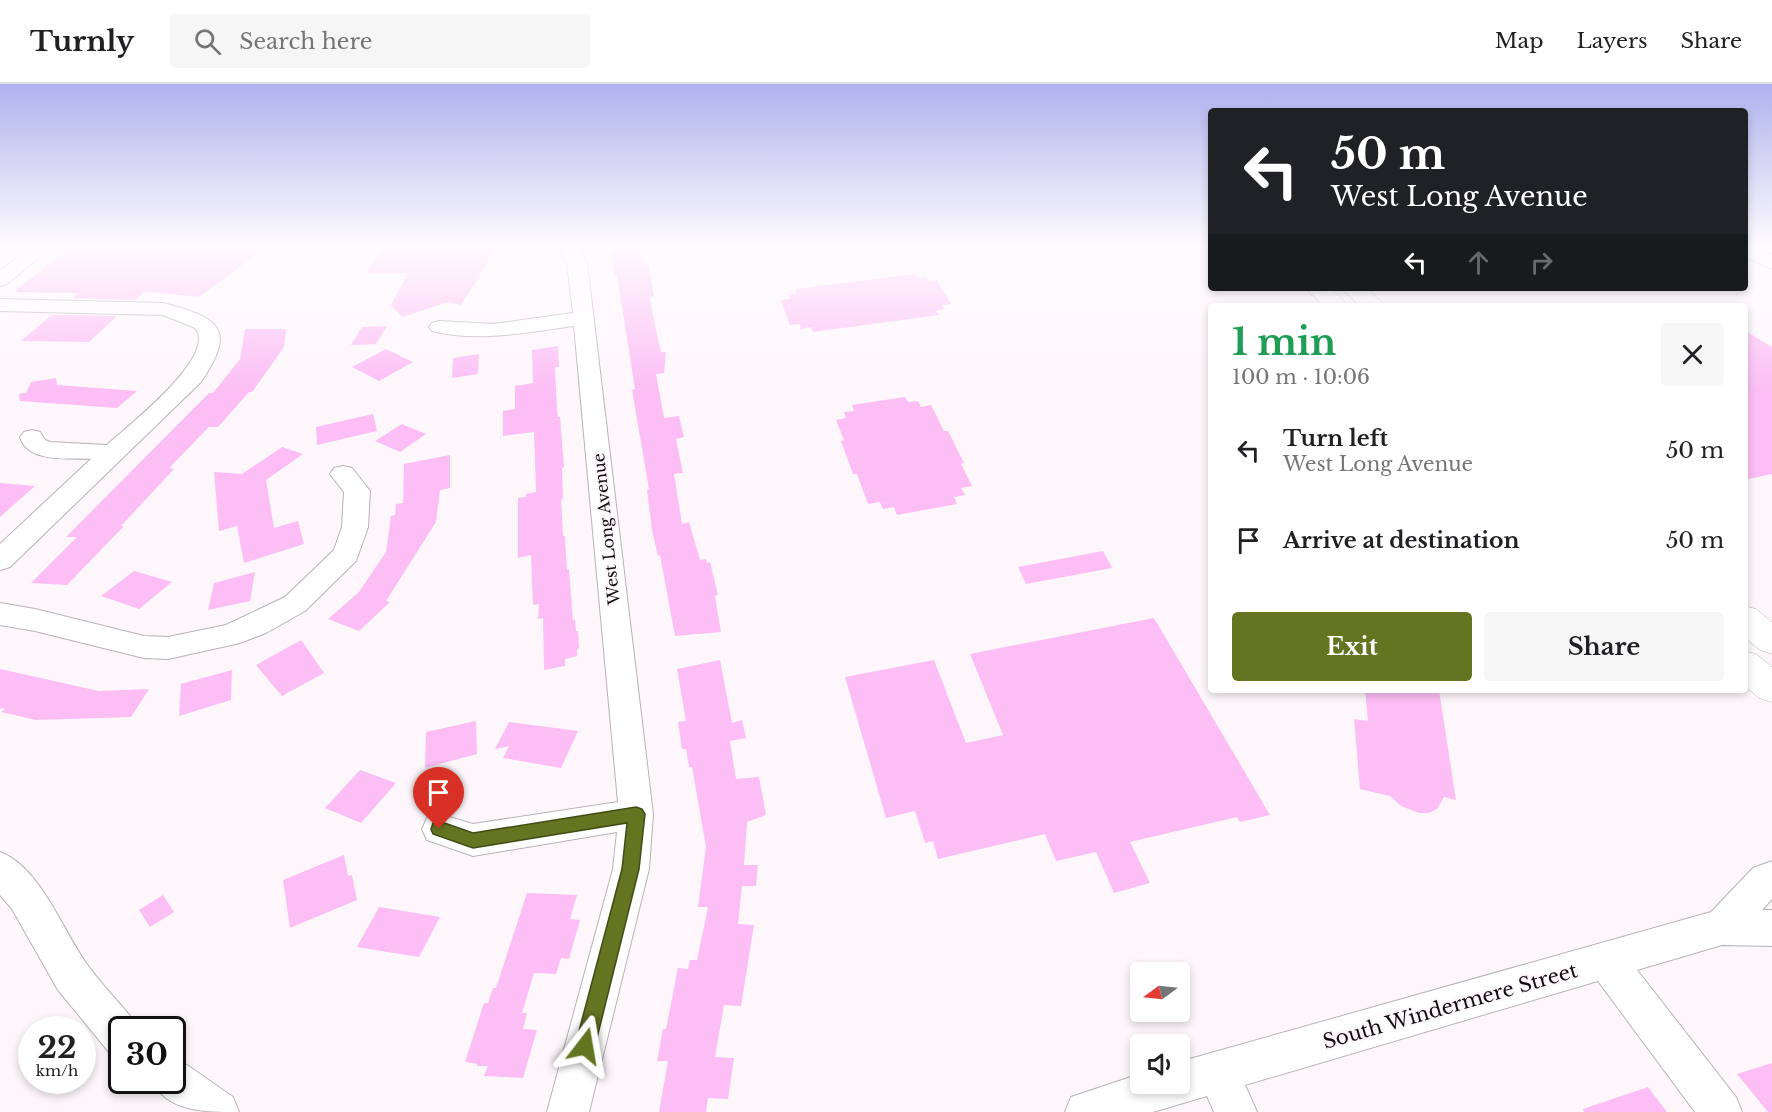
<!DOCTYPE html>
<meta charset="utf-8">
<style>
:root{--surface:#fff;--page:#f6f6f6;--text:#202124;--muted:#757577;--line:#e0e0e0;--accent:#647421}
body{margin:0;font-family:"Libre Baskerville",serif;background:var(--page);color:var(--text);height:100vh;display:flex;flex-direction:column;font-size:22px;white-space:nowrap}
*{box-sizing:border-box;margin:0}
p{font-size:20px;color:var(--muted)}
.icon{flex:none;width:33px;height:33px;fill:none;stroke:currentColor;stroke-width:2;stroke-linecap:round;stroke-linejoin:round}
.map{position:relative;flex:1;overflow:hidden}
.side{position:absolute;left:1208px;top:219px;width:540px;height:390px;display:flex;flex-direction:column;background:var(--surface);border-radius:6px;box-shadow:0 3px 9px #0003}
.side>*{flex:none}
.guide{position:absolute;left:1208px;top:24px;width:540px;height:183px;border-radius:6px;box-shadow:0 3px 9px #0003;background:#202124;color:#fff;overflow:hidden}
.needle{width:39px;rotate:255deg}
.fabs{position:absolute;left:1130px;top:878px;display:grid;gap:12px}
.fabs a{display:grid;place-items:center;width:60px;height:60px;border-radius:6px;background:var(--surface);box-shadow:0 3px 9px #0003;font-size:30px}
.speed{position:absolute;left:18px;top:932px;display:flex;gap:12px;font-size:30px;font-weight:700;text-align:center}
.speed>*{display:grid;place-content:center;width:78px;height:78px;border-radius:50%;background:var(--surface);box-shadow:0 3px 9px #0003;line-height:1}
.speed small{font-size:15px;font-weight:400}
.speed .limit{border:3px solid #111;border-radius:9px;background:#fff;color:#111}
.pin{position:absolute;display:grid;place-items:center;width:51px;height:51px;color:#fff;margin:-62px -26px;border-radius:50% 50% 50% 0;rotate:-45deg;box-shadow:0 0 6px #0007}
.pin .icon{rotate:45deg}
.me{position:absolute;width:66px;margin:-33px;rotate:14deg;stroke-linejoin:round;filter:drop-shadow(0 0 4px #0008)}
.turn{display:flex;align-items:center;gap:21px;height:126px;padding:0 24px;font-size:27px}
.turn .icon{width:78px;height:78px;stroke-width:2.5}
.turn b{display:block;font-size:42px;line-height:51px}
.lanes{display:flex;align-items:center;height:57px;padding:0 24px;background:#0003;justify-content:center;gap:30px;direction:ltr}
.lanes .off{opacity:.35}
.round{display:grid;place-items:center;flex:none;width:63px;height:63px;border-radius:6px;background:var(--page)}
.overview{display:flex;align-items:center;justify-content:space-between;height:102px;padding:0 24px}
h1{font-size:36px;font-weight:700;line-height:45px;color:#1e9e55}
.button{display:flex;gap:12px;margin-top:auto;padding:12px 24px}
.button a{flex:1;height:69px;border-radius:6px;background:var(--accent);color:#fff;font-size:24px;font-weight:700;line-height:69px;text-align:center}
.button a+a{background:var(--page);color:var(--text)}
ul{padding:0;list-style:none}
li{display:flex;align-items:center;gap:18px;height:90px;padding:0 24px}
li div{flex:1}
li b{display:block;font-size:22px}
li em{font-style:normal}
header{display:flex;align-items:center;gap:36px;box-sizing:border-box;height:84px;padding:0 30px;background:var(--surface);border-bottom:2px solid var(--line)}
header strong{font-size:28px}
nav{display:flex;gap:33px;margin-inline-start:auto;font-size:21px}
.search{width:420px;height:54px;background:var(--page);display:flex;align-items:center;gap:15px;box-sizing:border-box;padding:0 21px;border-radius:6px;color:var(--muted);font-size:22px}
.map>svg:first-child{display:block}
.building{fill:#fcbef5}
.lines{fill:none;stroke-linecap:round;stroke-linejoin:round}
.minor-casing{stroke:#b8b2b7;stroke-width:2}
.major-casing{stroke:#b8b2b7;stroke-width:1}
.minor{fill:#fff;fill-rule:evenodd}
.major{fill:#fff;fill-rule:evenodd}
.route{fill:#647421;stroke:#414b15;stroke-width:1.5}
.labels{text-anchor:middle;stroke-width:4.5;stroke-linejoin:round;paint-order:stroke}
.street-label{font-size:16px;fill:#0f0d0e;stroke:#fdf7fc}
.near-street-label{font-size:20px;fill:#0f0d0e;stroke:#fdf7fc}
</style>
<header>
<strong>Turnly</strong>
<div class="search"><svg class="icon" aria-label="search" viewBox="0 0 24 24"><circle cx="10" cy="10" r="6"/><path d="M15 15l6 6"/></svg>Search here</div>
<nav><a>Map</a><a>Layers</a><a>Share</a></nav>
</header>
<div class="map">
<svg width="1772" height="1028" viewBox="0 0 1772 1028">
<rect width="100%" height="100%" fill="#fdf7fc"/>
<path class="building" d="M 72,162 L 268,162 L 199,213 L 145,207 L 135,216 L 72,214 L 79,209 L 14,208 Z
M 385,162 L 498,162 L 461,221 L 448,218 L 402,233 L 391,221 L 408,189 L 366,189 Z
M 610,162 L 630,162 L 648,180 L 654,212 L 650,213 L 650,215 L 656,246 L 661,268 L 666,268 L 664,289 L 656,290 L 664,334 L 679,332 L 684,353 L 676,355 L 683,389 L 674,390 L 682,440 L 689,438 L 700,476 L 706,475 L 707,479 L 710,478 L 718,511 L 715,512 L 721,548 L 675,552 L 660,471 L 658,472 L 652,446 L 647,406 L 649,405 L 632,306 L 635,305 L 617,191 L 614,191 Z
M 915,190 L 918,194 L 926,193 L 929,197 L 937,196 L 951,220 L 942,221 L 945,225 L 936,227 L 939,231 L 813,248 L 811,243 L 801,245 L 800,240 L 790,241 L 781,216 L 790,215 L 788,211 L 797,209 L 796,205 Z
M 52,231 L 117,232 L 89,258 L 21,257 Z
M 387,242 L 376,260 L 351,261 L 362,243 Z
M 245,245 L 286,245 L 284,263 L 252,308 L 249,308 L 218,343 L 209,343 L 169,384 L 174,385 L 121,442 L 124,442 L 67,501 L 31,499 L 77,453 L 66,453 L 209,309 L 213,309 L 240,275 Z
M 1744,246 L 1772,263 L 1772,390 L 1744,396 Z
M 558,262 L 559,283 L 555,283 L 557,324 L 558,333 L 560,333 L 564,383 L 562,384 L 563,415 L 561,415 L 563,452 L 565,452 L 567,486 L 569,485 L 573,536 L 575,535 L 576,547 L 578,547 L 579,564 L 577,565 L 577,572 L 565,575 L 565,582 L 544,586 L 543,534 L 538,535 L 539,520 L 533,521 L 531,471 L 518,474 L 518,414 L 526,413 L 526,410 L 536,408 L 534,348 L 503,352 L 503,327 L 515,325 L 515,302 L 533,299 L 532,266 Z
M 386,265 L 413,278 L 379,297 L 352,283 Z
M 479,270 L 478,290 L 452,294 L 453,274 Z
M 56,294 L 57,301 L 137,307 L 117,324 L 20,317 L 19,310 L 26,309 L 31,298 Z
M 905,313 L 908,318 L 918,317 L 921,323 L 931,321 L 944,347 L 948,347 L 964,379 L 961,380 L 972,402 L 961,404 L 965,411 L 954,413 L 957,420 L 897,431 L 894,423 L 883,425 L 880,418 L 868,420 L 857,390 L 853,390 L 841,357 L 844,356 L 836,336 L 846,334 L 844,328 L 854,327 L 852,321 Z
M 373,330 L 377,347 L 317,361 L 316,343 Z
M 402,340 L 426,350 L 400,368 L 375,357 Z
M 282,363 L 303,370 L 266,396 L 274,444 L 298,437 L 304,460 L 244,479 L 237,442 L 219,447 L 214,388 L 242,390 Z
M 450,371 L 450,404 L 440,406 L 436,438 L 386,517 L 390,518 L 359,547 L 328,535 L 359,508 L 386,468 L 391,432 L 395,431 L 396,420 L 403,419 L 404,380 Z
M 0,399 L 35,402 L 0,433 Z
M 1103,467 L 1112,484 L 1026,500 L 1018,483 Z
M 134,487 L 172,498 L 139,525 L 101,512 Z
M 255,488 L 250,517 L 208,526 L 214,499 Z
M 1154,534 L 1270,731 L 1240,738 L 1237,733 L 1130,758 L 1150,799 L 1114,809 L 1096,768 L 1056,777 L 1045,750 L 938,775 L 933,757 L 925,759 L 915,727 L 886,734 L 845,593 L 934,576 L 966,659 L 1003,651 L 970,570 Z
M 301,556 L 324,589 L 282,612 L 256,581 Z
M 720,576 L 732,639 L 742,636 L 746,654 L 730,657 L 736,695 L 759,693 L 766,731 L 747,738 L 744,781 L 758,781 L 756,802 L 742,802 L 738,840 L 754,841 L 741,922 L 724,921 L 715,973 L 734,974 L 728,1015 L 708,1014 L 706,1028 L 659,1028 L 668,977 L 657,977 L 663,945 L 666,945 L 678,884 L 688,885 L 690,876 L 697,876 L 708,823 L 698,823 L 706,763 L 692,683 L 689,683 L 686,665 L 682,665 L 678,638 L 686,637 L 677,585 Z
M 0,585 L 99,607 L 149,605 L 131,633 L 36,636 L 1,628 L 5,625 L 0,624 Z
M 232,586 L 231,616 L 179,632 L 181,600 Z
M 1365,606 L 1439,606 L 1456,716 L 1444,713 L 1437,725 L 1429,729 L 1419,729 L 1401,722 L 1390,712 L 1360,705 L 1354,635 L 1368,637 Z
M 476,637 L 477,670 L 425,684 L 426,648 Z
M 509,638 L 578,647 L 561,684 L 503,674 L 509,662 L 495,665 Z
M 360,686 L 396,699 L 361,739 L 325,724 Z
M 344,771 L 348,792 L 352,791 L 357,816 L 290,844 L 283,796 Z
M 527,809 L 577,811 L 570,835 L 580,836 L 569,875 L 561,874 L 556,890 L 534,889 L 522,929 L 527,929 L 523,945 L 537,946 L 523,994 L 484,992 L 488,982 L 477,982 L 477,980 L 465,978 L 484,919 L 488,919 L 493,904 L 496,904 Z
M 163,811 L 174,828 L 150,843 L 139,826 Z
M 379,823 L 440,833 L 419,873 L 357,863 Z
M 1772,979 L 1772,1028 L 1768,1028 L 1737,990 Z
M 1648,1003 L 1667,1028 L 1584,1028 L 1583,1025 Z"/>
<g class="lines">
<g class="minor-casing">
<path id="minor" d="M 32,162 L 53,162 L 7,200 L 0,202 L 0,187 Z
M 559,162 L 578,162 L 587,179 L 653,730 L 649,785 L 589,1028 L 547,1028 L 613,785 L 617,748 L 473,772 L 427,756 L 422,745 L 427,734 L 439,730 L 473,740 L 618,718 L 574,242 C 527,248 479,259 432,247 L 429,243 L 432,239 L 439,237 L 493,240 L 573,229 L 567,179 Z
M 1744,162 L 1755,162 L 1772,171 L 1772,185 L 1744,172 Z
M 0,215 L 163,219 C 218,233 238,244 201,298 L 10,483 L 0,486 L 0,460 L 91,375 C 69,374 27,379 20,353 L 24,348 L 32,346 L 40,348 L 45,356 L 50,358 L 107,361 C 126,343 219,272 195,244 L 163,231 L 0,227 Z
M 343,382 L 352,384 L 370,407 L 368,443 L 356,477 L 305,527 L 266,549 L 240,559 L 168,575 L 144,574 L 35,547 L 0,541 L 0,519 L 35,525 L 144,552 L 168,553 L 226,541 L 285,513 L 334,466 L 342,443 L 344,408 L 330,390 L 334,384 Z
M 0,768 C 40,783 62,845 86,879 C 101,900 120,919 136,939 L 139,945 L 122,945 L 122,973 L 108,967 L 58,906 L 12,825 L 0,811 Z
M 1772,777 L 1772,815 L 1762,826 L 1772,826 L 1772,862 L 1722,861 L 1637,886 L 1736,1013 L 1742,1028 L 1695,1028 L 1598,897 L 1245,1001 L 1257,1028 L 1214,1028 L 1207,1012 L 1153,1028 L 1065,1028 L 1071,1013 L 1140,990 L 1140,999 L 1179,999 L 1179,978 L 1711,828 L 1753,784 Z
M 172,975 L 187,981 L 233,1013 L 239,1028 C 202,1028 168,1028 151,996 L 172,996 Z"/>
</g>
<g class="major-casing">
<path id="major" d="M 1306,204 L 1331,204 L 1349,222 L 1323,222 Z
M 1341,204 L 1366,204 L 1386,222 L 1360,222 Z
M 1744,522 L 1756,525 L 1772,538 L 1772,570 L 1760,566 L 1744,553 Z
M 1744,567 L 1756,570 L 1772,583 L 1772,618 L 1759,614 L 1744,601 Z"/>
</g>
<use href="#minor" class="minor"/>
<use href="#major" class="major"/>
</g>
<linearGradient id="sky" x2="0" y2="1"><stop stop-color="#afb2ed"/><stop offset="0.53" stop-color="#fefbfe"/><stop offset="1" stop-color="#fefbfe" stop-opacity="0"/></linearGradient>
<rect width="1772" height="306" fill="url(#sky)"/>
<path class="route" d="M 636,723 L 642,725 L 645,730 L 639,785 L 595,962 L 592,969 L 585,971 L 578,969 L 575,962 L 622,785 L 627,739 L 473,764 L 433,750 L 431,745 L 433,739 L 439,737 L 473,749 Z"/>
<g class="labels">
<g class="street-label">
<text transform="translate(606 445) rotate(-96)" y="6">West Long Avenue</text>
</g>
<g class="near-street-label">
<text transform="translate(1450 922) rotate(-16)" y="7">South Windermere Street</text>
</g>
</g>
</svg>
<div class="fabs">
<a><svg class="needle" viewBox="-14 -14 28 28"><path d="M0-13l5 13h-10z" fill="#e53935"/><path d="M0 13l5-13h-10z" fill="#757577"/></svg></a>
<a><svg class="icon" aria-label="sound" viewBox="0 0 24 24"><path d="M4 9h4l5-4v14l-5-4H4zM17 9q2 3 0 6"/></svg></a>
</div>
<div class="speed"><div>22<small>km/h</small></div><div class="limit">30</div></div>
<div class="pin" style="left:439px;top:745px;background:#d93025"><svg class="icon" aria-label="arrive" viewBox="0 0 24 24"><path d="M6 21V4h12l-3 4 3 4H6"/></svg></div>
<svg class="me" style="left:585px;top:962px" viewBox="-20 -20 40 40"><path d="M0-17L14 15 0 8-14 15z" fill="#647421" stroke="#fff" stroke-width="4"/></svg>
<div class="guide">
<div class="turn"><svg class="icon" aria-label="left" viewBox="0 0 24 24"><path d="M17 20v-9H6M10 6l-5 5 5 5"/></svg><div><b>50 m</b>West Long Avenue</div></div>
<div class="lanes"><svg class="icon" aria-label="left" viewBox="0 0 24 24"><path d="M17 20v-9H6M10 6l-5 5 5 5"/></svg><svg class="icon off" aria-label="ahead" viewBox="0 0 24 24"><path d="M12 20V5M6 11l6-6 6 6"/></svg><svg class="icon off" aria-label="right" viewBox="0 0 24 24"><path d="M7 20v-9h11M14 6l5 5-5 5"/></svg></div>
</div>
<section class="side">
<div class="overview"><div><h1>1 min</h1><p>100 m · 10:06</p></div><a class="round"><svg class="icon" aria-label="close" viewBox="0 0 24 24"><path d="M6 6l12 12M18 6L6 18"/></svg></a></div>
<ul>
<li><svg class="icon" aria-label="left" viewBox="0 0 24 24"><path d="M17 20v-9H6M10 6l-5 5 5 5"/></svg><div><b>Turn left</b><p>West Long Avenue</p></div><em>50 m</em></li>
<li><svg class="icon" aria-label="arrive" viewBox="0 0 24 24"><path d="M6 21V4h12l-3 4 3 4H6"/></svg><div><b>Arrive at destination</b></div><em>50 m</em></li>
</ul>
<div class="button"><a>Exit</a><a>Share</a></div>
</section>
</div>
